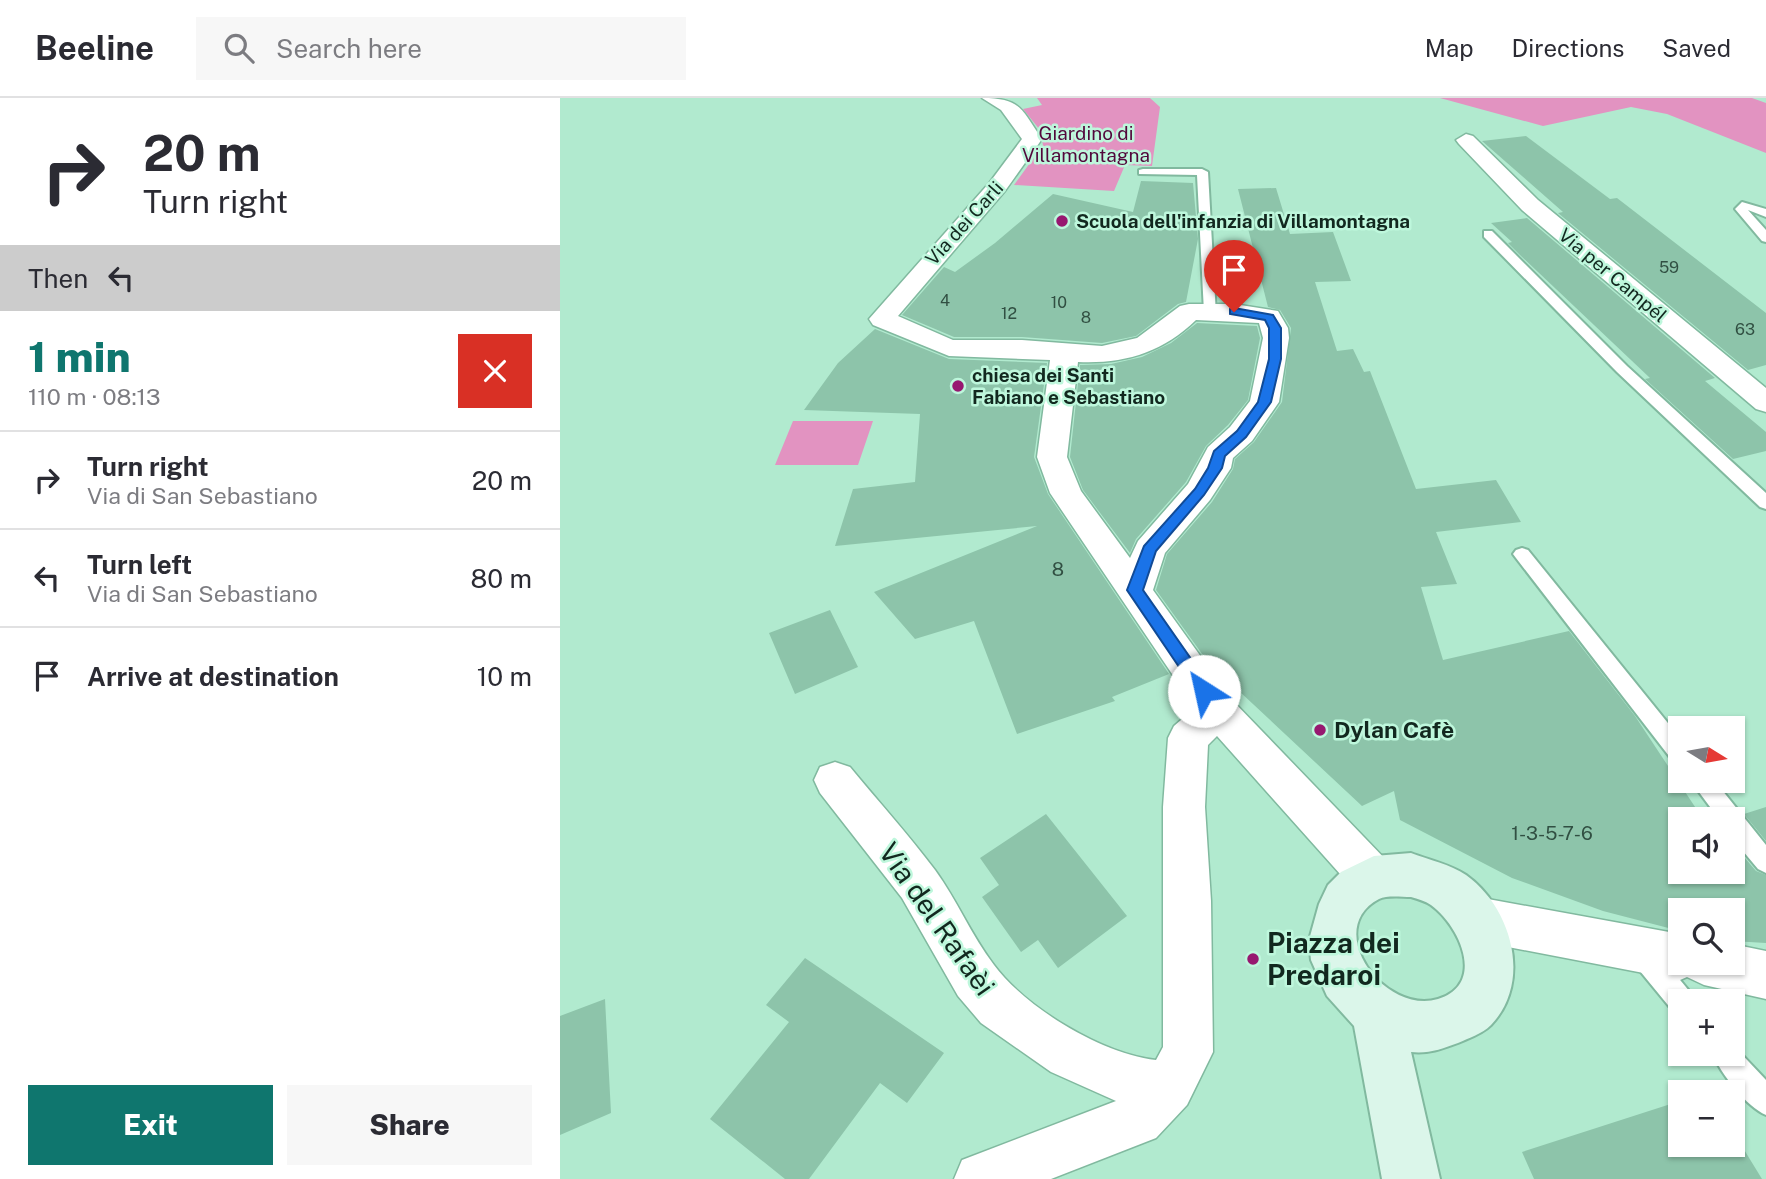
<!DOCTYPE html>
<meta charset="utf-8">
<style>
:root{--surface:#fff;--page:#f7f7f7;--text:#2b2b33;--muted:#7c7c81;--line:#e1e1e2;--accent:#0f766e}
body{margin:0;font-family:"Public Sans",sans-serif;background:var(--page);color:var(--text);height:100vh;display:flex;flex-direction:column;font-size:26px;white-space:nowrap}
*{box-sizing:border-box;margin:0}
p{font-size:23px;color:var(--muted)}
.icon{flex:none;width:38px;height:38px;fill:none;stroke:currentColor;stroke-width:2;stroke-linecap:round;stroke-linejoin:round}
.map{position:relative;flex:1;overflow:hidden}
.drawer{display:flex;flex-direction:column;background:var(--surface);width:560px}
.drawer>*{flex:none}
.banner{background:#fff;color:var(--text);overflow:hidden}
.needle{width:46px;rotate:101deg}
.buttons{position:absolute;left:1108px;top:618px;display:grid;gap:14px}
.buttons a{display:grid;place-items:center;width:77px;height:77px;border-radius:0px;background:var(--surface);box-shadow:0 2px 5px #0004;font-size:35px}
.pin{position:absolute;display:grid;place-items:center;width:60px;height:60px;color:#fff;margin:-72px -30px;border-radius:50% 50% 50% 0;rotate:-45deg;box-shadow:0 0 7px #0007}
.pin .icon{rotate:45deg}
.me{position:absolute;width:77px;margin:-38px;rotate:325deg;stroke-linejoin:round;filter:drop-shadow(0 0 5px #0008)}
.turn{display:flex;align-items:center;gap:24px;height:147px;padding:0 28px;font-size:32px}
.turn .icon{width:91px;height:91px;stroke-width:2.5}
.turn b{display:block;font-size:49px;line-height:60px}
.then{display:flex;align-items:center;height:66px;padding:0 28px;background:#0003;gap:14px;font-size:26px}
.round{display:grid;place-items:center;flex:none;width:74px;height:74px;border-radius:0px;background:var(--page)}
.summary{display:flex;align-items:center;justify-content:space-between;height:119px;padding:0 28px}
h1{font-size:42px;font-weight:800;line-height:52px;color:var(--accent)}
.cta{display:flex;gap:14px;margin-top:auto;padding:14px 28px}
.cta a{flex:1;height:80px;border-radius:0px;background:var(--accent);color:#fff;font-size:28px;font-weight:800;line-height:80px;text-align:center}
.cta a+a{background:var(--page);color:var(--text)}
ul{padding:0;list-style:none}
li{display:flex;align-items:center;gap:21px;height:98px;padding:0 28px;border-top:2px solid var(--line)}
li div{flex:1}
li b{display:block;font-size:26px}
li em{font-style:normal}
header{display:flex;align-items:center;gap:42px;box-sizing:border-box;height:98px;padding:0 35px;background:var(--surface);border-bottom:2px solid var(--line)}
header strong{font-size:33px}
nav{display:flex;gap:38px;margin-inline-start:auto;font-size:24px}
.search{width:490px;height:63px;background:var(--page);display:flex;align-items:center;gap:18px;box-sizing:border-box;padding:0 24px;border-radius:0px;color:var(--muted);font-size:26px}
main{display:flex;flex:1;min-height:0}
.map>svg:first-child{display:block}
.green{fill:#e293c1}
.building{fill:#8dc4aa}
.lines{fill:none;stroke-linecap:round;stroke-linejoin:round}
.lane-casing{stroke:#81b99f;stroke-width:4}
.street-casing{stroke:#81b99f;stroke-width:3}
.secondary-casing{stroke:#81b99f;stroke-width:4}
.lane{fill:#fff;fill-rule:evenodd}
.street{fill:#fff;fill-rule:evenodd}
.secondary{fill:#dbf6ea;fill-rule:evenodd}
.route{fill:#1a73e8;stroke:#114b97;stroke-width:2}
.poi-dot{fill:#971870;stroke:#bef7dc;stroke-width:2.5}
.labels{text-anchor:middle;stroke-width:5;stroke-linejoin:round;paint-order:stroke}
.far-number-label{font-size:16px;fill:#314f42}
.far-park-label{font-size:19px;fill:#52073b;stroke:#bef7dc}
.far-poi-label{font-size:19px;font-weight:bold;fill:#12281f;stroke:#bef7dc;text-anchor:start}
.far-street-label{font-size:19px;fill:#12281f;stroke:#bef7dc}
.number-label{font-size:19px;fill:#314f42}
.poi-label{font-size:23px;font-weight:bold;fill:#12281f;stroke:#bef7dc;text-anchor:start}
.near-street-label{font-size:28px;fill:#12281f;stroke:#bef7dc}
.near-poi-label{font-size:28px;font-weight:bold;fill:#12281f;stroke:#bef7dc;text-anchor:start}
</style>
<header>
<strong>Beeline</strong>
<div class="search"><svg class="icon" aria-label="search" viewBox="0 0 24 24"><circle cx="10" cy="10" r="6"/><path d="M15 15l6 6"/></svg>Search here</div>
<nav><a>Map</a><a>Directions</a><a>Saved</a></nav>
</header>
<main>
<section class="drawer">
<div class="banner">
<div class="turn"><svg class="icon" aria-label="right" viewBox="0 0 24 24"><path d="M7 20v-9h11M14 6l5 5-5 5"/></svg><div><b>20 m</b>Turn right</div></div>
<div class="then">Then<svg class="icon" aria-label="left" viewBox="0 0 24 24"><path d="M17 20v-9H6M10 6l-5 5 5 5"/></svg></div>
</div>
<div class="summary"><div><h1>1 min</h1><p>110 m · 08:13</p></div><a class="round" style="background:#d93025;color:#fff"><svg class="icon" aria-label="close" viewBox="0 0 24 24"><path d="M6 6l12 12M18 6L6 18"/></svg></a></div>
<ul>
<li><svg class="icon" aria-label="right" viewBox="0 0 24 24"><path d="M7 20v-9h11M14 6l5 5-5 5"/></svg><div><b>Turn right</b><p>Via di San Sebastiano</p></div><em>20 m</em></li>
<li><svg class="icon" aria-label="left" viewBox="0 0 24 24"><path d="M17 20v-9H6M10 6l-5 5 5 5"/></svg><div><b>Turn left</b><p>Via di San Sebastiano</p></div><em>80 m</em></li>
<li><svg class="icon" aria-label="arrive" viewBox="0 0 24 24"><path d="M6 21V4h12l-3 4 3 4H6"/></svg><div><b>Arrive at destination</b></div><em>10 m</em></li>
</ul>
<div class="cta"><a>Exit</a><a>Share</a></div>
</section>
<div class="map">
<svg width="1206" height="1081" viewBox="0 0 1206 1081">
<rect width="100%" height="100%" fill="#b1eacf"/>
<path class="green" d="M 477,0 L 590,0 L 600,9 L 592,68 L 565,67 L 554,93 L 454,87 L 483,47 L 480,32 L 463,11 L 482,7 Z
M 880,0 L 1192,0 L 1206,5 L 1206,55 L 1107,16 L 1071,9 L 983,28 Z
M 233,323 L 313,323 L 298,367 L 215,367 Z"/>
<path class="building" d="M 966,38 L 1050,101 L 1057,100 L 1206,215 L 1206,267 L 1188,272 L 998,115 L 1003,114 L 922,43 Z
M 581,83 L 633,85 L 638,141 L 626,204 L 618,206 L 576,238 L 542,245 L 462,239 L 394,239 L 342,217 L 384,169 L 395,174 L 435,145 L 493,96 L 573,114 Z
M 716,90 L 730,136 L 773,134 L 791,183 L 755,184 L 777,253 L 793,251 L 804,274 L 810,273 L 856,391 L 936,382 L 961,424 L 876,434 L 897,486 L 861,489 L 883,562 L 1009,533 L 1075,618 L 1143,721 L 1120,721 L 1120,774 L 1172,774 L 1172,745 L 1196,773 L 1206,777 L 1206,845 L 1172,843 L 1172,812 L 1120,812 L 1120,833 L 1043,813 L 952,780 L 840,722 L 834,693 L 802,708 L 679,593 L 671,596 L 596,492 L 607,456 L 652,404 L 673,371 L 675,361 L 694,344 L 722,304 L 731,230 L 720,212 L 708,209 L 678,91 Z
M 967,120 L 1155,280 L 1145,283 L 1206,334 L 1206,353 L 1173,361 L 1085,281 L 1090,280 L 961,158 L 948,145 L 952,144 L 931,125 Z
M 637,225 L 697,228 L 700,240 L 688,302 L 668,327 L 646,348 L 626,384 L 576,441 L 570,455 L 523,392 L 510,359 L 520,267 L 551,266 L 582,259 L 611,245 Z
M 315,231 L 389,261 L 487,265 L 474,359 L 488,396 L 609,576 L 552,599 L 555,603 L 457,636 L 414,523 L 355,541 L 314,494 L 477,428 L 275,448 L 293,391 L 355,384 L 360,316 L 244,312 L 278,265 Z
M 270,512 L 298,569 L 235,596 L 209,535 Z
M 1206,709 L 1206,743 L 1184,716 Z
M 486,716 L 567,818 L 498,870 L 478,842 L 461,854 L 422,799 L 439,787 L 420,760 Z
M 245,860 L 384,955 L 347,1005 L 320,985 L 249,1081 L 225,1081 L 150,1021 L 229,924 L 206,907 Z
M 45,901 L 51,1015 L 0,1037 L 0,918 Z
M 1120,1003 L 1120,1046 L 1172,1046 L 1172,1032 L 1202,1081 L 974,1081 L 962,1054 Z"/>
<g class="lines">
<g class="lane-casing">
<path id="lane" d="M 583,71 L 642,71 L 648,74 L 656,217 L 644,214 L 637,77 L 579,76 L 579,72 Z
M 1182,104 L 1206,111 L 1206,119 L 1188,112 L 1206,132 L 1206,144 L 1202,143 L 1175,111 Z
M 924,133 L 932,133 L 1067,268 L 1206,395 L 1206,411 L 1200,409 L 1057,274 L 924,139 Z
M 962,450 L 968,452 L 1120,640 L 1120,665 L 1112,662 L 956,460 L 953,456 L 956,452 Z
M 1130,682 L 1154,682 L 1206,747 L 1206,775 L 1198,771 L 1172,740 L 1172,721 L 1159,721 Z
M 1084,846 L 1093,849 L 1130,894 L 1134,903 L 1120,903 L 1120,915 L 1112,912 L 1075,867 L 1072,858 L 1075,849 Z
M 1172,946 L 1206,982 L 1206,1017 C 1187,1009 1160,975 1153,956 L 1172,956 Z"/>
</g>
<g class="street-casing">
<path id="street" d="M 422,0 C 461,0 461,11 482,41 L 445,93 L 338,218 L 393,242 L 462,242 L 542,248 L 577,240 L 620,208 L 629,206 L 674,206 L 718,213 L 728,230 L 729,240 L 719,304 L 692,343 L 673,360 L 671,370 L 650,402 L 605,455 L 593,492 L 672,602 L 829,765 L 835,780 L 829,795 L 813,801 L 797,795 L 657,638 L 648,647 L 645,709 L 651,803 L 653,954 L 627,1007 L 596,1040 L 491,1081 L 394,1081 L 402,1062 L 556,1003 L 491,974 L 421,925 L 398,898 L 342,800 L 260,695 L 254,682 L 260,669 L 275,664 L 290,669 C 318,703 348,736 375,772 C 397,802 411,837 434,867 C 466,910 542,956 596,962 L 603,949 L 603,709 L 608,640 L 614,628 L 635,610 L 490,395 L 477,359 L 490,262 L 389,258 L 313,227 L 309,221 L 430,84 L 462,41 L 441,12 ZM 636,222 L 699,225 L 703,240 L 690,303 L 670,329 L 648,349 L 628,386 L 578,443 L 570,460 L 521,393 L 507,359 L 518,264 C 564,266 602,255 636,222 Z
M 906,36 L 913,38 L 978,102 L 1206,290 L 1206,314 L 1196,311 L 962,112 L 899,46 L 896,42 Z
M 917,799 L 1120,836 L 1120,864 L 1172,864 L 1172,846 L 1206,853 L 1206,901 L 1144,887 L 1127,879 L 1120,882 L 917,843 L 901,837 L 894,821 L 901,805 Z"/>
</g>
<g class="secondary-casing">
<path id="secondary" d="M 851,755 C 869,762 890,766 906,777 C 951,809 973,883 931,927 C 922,936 909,940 898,945 C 882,951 868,956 851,954 L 880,1081 L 822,1081 L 794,928 L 767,898 L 751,862 L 749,842 L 759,806 L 768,787 L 781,774 L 814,758 ZM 851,799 C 858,801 865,803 871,807 C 899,827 927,886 878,901 C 824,917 762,831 819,801 C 827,797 841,799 851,799 Z"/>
</g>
<use href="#lane" class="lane"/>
<use href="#street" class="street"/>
<use href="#secondary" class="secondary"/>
</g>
<path class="route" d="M 674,210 L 713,217 L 721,230 L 721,261 L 711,304 L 686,339 L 665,358 L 662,370 L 644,397 L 596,453 L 583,492 L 650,588 L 653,593 L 644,599 L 638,597 L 567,492 L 584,448 L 635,391 L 648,370 L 654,353 L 677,333 L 698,304 L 709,261 L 709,230 L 705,222 L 670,216 L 670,211 Z"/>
<g class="poi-dot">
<circle cx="502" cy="123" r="7"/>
<circle cx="398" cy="288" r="7"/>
<circle cx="760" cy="632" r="7"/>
<circle cx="693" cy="861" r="7"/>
</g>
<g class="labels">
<g class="far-number-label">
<text x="1109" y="175">59</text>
<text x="385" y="208">4</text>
<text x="499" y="210">10</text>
<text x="449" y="221">12</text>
<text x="526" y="225">8</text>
<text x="1185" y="237">63</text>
</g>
<g class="far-park-label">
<text x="526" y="42">Giardino di<tspan x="526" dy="22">Villamontagna</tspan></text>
</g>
<g class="far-poi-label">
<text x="516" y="130">Scuola dell'infanzia di Villamontagna</text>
<text x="412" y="284">chiesa dei Santi<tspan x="412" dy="22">Fabiano e Sebastiano</tspan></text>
</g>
<g class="far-street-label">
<text transform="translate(404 125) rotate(-48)" y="7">Via dei Carli</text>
<text transform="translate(1053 177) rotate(40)" y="7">Via per Campél</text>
</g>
<g class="number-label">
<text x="498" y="478">8</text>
<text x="992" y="742">1-3-5-7-6</text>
</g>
<g class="poi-label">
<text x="774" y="640">Dylan Cafè</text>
</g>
<g class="near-street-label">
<text transform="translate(377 821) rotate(55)" y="10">Via del Rafaèi</text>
</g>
<g class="near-poi-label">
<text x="707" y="855">Piazza dei<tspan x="707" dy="32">Predaroi</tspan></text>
</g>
</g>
</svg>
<div class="buttons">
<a><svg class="needle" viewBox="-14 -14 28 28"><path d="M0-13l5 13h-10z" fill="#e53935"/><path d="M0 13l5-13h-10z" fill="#7c7c81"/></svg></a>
<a><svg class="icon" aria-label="sound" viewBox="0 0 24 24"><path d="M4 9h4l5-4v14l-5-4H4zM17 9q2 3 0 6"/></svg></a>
<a><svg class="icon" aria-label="search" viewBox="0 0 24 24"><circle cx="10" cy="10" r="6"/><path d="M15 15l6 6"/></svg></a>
<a>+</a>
<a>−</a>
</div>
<div class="pin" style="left:674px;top:214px;background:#d93025"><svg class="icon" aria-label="arrive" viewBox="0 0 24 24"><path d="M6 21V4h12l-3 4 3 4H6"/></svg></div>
<svg class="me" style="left:644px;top:593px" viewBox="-20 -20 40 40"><circle r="19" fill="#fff"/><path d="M0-13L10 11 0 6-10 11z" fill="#1a73e8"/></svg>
</div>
</main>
